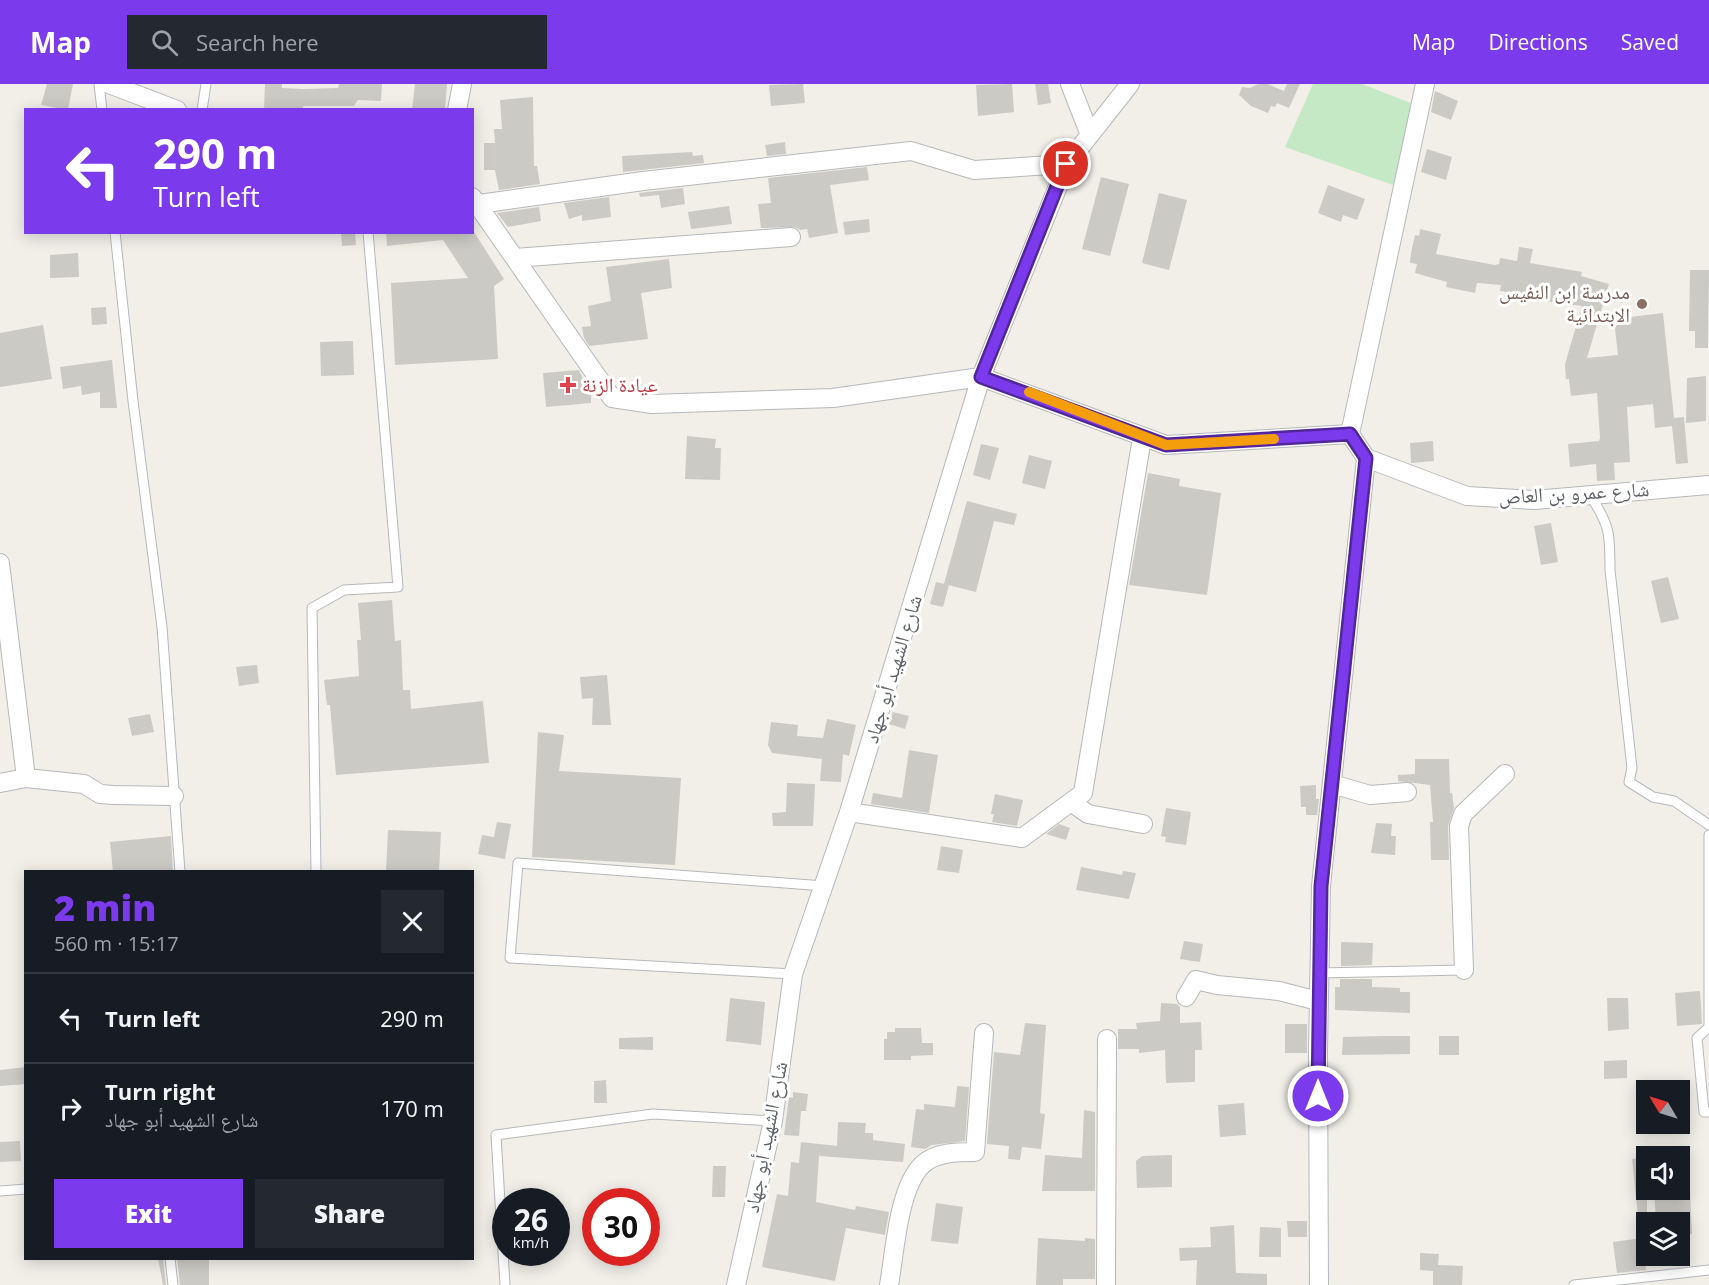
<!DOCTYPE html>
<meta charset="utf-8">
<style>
:root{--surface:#171b24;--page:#242831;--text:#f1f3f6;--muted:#9ea1a6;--line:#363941;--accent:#7c3aed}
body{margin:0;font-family:"Open Sans","Noto Naskh Arabic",sans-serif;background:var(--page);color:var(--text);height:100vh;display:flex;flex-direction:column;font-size:22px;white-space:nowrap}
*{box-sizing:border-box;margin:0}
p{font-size:20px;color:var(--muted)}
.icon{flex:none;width:33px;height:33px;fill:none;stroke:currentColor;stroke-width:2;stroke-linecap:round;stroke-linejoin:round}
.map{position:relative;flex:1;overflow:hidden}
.sheet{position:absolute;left:24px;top:786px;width:450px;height:390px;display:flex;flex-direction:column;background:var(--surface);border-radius:0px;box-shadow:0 3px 15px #0003}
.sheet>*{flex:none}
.banner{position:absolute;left:24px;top:24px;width:450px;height:126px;border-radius:0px;box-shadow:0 3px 15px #0003;background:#7c3aed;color:#fff;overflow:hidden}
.needle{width:39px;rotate:308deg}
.controls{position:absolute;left:1636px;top:996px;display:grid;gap:12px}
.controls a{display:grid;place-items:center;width:54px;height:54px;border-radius:0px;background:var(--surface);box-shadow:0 3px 15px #0003;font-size:30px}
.speed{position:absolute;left:492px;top:1104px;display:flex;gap:12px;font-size:30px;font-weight:700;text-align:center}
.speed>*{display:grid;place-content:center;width:78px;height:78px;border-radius:50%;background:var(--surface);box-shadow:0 3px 15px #0003;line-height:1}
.speed small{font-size:15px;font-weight:400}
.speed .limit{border:9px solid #d22;background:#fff;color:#111}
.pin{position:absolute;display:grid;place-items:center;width:51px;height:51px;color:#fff;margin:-26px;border:3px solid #fff;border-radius:50%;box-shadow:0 2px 6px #0007}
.me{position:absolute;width:66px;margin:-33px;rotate:0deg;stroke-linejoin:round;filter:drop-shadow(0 0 4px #0008)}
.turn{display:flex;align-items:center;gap:21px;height:126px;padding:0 30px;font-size:27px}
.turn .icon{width:78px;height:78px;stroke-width:2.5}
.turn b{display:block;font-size:42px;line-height:51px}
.round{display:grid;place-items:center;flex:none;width:63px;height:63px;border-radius:0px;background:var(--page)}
.overview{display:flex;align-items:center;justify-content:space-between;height:102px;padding:0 30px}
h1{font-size:36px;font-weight:800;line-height:45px;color:var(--accent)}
.cta{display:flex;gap:12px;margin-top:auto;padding:12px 30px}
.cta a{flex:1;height:69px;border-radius:0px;background:var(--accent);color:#fff;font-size:24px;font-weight:800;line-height:69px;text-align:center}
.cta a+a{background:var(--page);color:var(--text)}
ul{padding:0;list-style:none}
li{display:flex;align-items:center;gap:18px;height:90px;padding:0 30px;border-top:2px solid var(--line)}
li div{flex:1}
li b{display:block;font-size:22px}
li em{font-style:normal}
header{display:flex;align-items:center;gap:36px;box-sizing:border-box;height:84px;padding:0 30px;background:var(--accent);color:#fff}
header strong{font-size:28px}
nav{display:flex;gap:33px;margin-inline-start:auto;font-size:21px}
.search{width:420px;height:54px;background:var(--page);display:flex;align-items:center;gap:15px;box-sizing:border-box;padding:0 21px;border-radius:0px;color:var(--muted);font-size:22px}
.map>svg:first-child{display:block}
.green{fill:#c5e8c5}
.building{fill:#cccac5}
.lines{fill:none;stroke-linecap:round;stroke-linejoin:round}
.service-casing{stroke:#b5b8bc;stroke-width:11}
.minor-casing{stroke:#b5b8bc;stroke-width:20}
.service{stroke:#fff;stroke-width:9}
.minor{stroke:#fff;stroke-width:18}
.route-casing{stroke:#51269a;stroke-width:15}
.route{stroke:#7c3aed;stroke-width:10}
.slow{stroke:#f59e0b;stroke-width:10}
.education-dot{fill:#8d6e63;stroke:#fff;stroke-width:2}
.health-dot{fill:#e0444e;stroke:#fff;stroke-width:2}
.labels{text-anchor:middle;stroke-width:6;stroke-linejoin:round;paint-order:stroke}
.education-label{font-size:20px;fill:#785e54;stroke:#fff;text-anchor:end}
.health-label{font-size:20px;fill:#be3a42;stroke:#fff;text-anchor:start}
.street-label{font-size:20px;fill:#5f6368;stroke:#fff}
</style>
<header>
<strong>Map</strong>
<div class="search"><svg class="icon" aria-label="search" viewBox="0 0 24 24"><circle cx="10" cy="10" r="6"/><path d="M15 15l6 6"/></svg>Search here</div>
<nav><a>Map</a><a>Directions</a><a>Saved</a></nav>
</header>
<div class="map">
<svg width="1709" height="1201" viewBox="0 0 1709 1201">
<rect width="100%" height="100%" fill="#f1efe8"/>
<path class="green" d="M 1313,0 L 1362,0 L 1413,20 L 1393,101 L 1285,63 Z"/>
<path class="building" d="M 47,0 L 73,0 L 68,26 L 41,21 Z
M 265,0 L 282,0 L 282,4 L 303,5 L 338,4 L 339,0 L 382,0 L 381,17 L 358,16 L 354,22 L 303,22 L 303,26 L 264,26 Z
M 415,0 L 447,0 L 445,26 L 412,26 Z
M 803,0 L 805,19 L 771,22 L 769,1 Z
M 1012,0 L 1014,28 L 978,32 L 976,1 Z
M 1035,0 L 1048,0 L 1051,19 L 1038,21 Z
M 1258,0 L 1268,0 L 1284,7 L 1287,0 L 1300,0 L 1289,24 L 1277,19 L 1275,23 L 1271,22 L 1268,29 L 1251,22 L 1239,11 L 1242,3 L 1250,4 Z
M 1435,7 L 1458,17 L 1451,36 L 1431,28 Z
M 533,13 L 534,82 L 537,82 L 540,100 L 499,106 L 495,86 L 484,86 L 484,59 L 495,59 L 494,45 L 502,45 L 500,16 Z
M 785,58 L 786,70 L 767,72 L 765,61 Z
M 1427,65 L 1452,73 L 1446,96 L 1421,88 Z
M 692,68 L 693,72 L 703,71 L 704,79 L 623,88 L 622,72 Z
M 867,83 L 869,96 L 830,101 L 838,149 L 809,154 L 807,145 L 800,146 L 795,143 L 761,144 L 758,120 L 771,119 L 768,94 Z
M 1101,93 L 1129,100 L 1110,172 L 1082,165 Z
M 1328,101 L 1365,115 L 1357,136 L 1343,131 L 1341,138 L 1318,129 Z
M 683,104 L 685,120 L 661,124 L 659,111 L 640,113 L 639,109 Z
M 1159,109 L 1187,116 L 1169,186 L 1142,179 Z
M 609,113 L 611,133 L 582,137 L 582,131 L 569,135 L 564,119 Z
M 729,122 L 732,140 L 691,145 L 688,128 Z
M 539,123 L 541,137 L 508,143 L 497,129 Z
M 869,135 L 870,148 L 845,151 L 843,138 Z
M 1420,145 L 1441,150 L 1436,170 L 1495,181 L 1499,180 L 1500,174 L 1517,177 L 1519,163 L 1533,165 L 1530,179 L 1582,188 L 1581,192 L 1609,200 L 1587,274 L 1618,271 L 1614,235 L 1663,229 L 1674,334 L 1684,333 L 1688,379 L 1676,380 L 1672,342 L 1655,344 L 1653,320 L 1627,323 L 1630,378 L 1614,379 L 1615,396 L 1597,397 L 1596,380 L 1570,383 L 1568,360 L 1599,357 L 1600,354 L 1597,309 L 1571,312 L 1569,295 L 1566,295 L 1565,280 L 1582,222 L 1523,214 L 1524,210 L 1500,207 L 1501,201 L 1477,199 L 1475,209 L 1446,203 L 1447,198 L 1415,189 L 1417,180 L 1410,179 L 1411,169 L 1415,151 L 1419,152 Z
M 341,148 L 355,148 L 356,161 L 342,162 Z
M 386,148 L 474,148 L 504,195 L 494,202 L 498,275 L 395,281 L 391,199 L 468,194 L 443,156 L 387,162 Z
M 78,169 L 79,193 L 50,194 L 50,171 Z
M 669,175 L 672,204 L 641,209 L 648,255 L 589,262 L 584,254 L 582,243 L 591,242 L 588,222 L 611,217 L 606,183 Z
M 1690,186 L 1709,186 L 1708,264 L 1695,264 L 1695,247 L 1689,247 Z
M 106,223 L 107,240 L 92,241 L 91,224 Z
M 43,241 L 52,295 L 0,303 L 0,249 Z
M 353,257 L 354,291 L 321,292 L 320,258 Z
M 112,276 L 117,324 L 100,324 L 100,308 L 82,311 L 81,302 L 63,305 L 60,283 Z
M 579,286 L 591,311 L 591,319 L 546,323 L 543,289 Z
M 1706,292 L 1706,337 L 1686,339 L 1687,294 Z
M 687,352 L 716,355 L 715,364 L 721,364 L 720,396 L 685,395 Z
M 1433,357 L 1434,377 L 1411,379 L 1410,359 Z
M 981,360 L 999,364 L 990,396 L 973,391 Z
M 1029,371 L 1052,377 L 1045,405 L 1022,399 Z
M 1148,389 L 1180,395 L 1179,402 L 1221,409 L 1207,511 L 1129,501 Z
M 967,417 L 1017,430 L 1014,441 L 994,437 L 976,508 L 944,500 Z
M 1551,439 L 1558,478 L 1541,481 L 1534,442 Z
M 1668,493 L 1679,535 L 1661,539 L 1651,497 Z
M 936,498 L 949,501 L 943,523 L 930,520 Z
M 392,516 L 395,557 L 401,556 L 403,606 L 410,606 L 411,625 L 483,617 L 489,679 L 336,691 L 330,621 L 327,621 L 324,596 L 359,592 L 357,556 L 361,556 L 358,519 Z
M 257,581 L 259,599 L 239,602 L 236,583 Z
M 607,591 L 611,641 L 592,641 L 593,614 L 582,615 L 580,593 Z
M 893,628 L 909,632 L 905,645 L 889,640 Z
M 150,630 L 154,648 L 132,652 L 128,634 Z
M 827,635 L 856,641 L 849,672 L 843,670 L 841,698 L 820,697 L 822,675 L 772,669 L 768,661 L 771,638 L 798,641 L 797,652 L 823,654 Z
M 538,648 L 564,651 L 559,687 L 681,694 L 675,781 L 532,773 Z
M 909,666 L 938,671 L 929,729 L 871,720 L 873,709 L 902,714 Z
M 1415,675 L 1449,675 L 1450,709 L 1452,709 L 1454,724 L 1448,742 L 1449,776 L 1431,776 L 1430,738 L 1433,738 L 1430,701 L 1398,697 L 1398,691 L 1415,690 Z
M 787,699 L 815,700 L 813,742 L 773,742 L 772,729 L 786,728 Z
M 1316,701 L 1316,715 L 1319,715 L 1317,731 L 1306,731 L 1306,723 L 1301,723 L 1300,702 Z
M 995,710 L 1023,716 L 1017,742 L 992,738 L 994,730 L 991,730 Z
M 1166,724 L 1191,728 L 1186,761 L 1165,758 L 1166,753 L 1161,752 Z
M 497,738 L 511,740 L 505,775 L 478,770 L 482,751 L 494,753 Z
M 1376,739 L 1392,740 L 1391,752 L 1396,752 L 1395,771 L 1371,769 Z
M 1059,740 L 1070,744 L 1066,756 L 1046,750 Z
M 388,746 L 441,748 L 439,788 L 386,788 Z
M 171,752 L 173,788 L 113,788 L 110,758 Z
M 941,762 L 963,766 L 959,789 L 937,786 Z
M 1081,783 L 1122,791 L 1123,787 L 1136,789 L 1129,815 L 1076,806 Z
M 1184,857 L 1203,860 L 1200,878 L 1180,875 Z
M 1341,858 L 1373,859 L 1372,881 L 1341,882 Z
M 1340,895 L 1372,895 L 1372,903 L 1400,904 L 1400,908 L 1410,908 L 1410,929 L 1335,926 L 1335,903 L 1340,903 Z
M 1700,907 L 1702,940 L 1677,942 L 1675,909 Z
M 730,914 L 765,918 L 761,961 L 726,957 Z
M 1607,914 L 1628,914 L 1629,945 L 1608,947 Z
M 1161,919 L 1177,920 L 1180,923 L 1180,939 L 1201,938 L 1202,966 L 1195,966 L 1195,998 L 1166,999 L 1165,966 L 1139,969 L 1139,965 L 1118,965 L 1118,945 L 1137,945 L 1136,939 L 1160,937 Z
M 1025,939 L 1046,941 L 1040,1029 L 1045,1030 L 1041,1065 L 1022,1063 L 1020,1076 L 1008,1075 L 1009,1062 L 987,1060 L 994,968 L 1020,971 Z
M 1285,940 L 1307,940 L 1307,969 L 1285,969 Z
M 895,944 L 921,944 L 922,959 L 933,959 L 933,971 L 911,972 L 911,976 L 884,976 L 884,955 L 887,955 L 887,948 L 895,948 Z
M 1384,952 L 1410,952 L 1410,970 L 1342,971 L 1343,953 Z
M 1439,952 L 1459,952 L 1459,971 L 1439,971 Z
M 653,953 L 653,966 L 619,965 L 619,954 Z
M 1627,976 L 1627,994 L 1604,995 L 1604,977 Z
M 26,983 L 26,1000 L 0,1002 L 0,986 Z
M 606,996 L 607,1019 L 594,1019 L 594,997 Z
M 957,1002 L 969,1003 L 965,1057 L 932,1061 L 925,1065 L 911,1063 L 916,1025 L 924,1026 L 924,1020 L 955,1023 Z
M 793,1008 L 808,1010 L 806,1027 L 801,1027 L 799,1052 L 784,1051 L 789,1013 L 793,1014 Z
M 1244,1019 L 1246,1051 L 1220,1053 L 1218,1021 Z
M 1084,1026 L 1095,1028 L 1095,1107 L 1042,1107 L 1045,1071 L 1082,1074 Z
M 838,1038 L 866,1039 L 865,1049 L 873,1049 L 873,1056 L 905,1060 L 903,1078 L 819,1072 L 816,1118 L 855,1126 L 856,1122 L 889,1128 L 885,1151 L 846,1144 L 835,1197 L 762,1183 L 777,1110 L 788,1112 L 791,1078 L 799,1079 L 801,1058 L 837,1062 Z
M 20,1057 L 21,1077 L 0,1078 L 0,1058 Z
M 1172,1071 L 1172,1103 L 1137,1104 L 1136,1077 L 1142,1072 Z
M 1647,1073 L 1647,1131 L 1638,1132 L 1632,1075 Z
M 713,1082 L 726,1082 L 725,1113 L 712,1113 Z
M 1654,1106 L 1670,1106 L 1671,1114 L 1680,1114 L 1680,1107 L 1690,1107 L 1692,1150 L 1680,1151 L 1680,1138 L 1656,1138 Z
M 936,1119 L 963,1123 L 958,1160 L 931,1157 Z
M 1287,1137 L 1307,1137 L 1307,1153 L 1288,1153 Z
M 1234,1141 L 1236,1189 L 1267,1190 L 1267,1201 L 1196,1201 L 1197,1176 L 1180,1177 L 1179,1164 L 1211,1163 L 1210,1143 Z
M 1260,1143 L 1281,1144 L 1281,1173 L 1259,1173 Z
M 1038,1154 L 1085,1157 L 1085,1154 L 1095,1155 L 1095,1195 L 1063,1195 L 1063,1201 L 1036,1201 Z
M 1642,1154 L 1646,1186 L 1617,1189 L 1613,1158 Z
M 1420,1169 L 1439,1170 L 1438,1181 L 1463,1182 L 1462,1201 L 1433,1201 L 1433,1187 L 1420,1186 Z
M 158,1174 L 163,1174 L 166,1201 L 163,1201 Z
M 177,1174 L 209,1174 L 209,1201 L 180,1201 Z"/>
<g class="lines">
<g class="service-casing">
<path id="service" d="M 99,0 L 102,26
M 202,26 L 206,0
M 115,148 L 133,317 L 162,543 L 180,788
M 1590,411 C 1610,442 1610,449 1610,486 L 1632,684 L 1629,698 L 1653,713 L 1674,717 L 1709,741
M 1709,751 L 1709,944
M 316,788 L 312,524 L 344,506 L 398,503 L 368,148
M 1319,889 L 1464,886
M 793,890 L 510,874 L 518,779 L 824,802
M 1708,944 L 1697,954 L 1704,1028 L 1709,1028
M 0,1107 L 26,1105
M 170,1174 L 173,1201
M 505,1201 L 496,1051 L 653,1030 L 773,1037
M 1574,1201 L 1709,1186"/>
</g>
<g class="minor-casing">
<path id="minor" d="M 109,0 L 177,26
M 1070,0 L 1090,51
M 457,26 L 462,0
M 472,113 L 612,314 L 652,320 L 833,314 L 981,293 L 1166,361 L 1350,350
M 479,120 L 643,97 L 911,67 L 974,86 L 1067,80
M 515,174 L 791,153
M 1350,350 L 1366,374 L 1467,412 L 1534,416 L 1709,401
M 1350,350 L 1425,0
M 0,479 L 26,694
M 0,699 L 26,694 L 84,700 L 100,710 L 113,711 L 174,712
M 1332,700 L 1370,711 L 1407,708
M 1071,718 L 1088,730 L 1143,740
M 849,728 L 1022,754 L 1083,709 L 1142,354
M 1464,886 L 1459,742 L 1463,730 L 1505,690
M 1186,913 L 1196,896 L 1217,901 L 1279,907 L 1318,917
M 736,1201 L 773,1037 L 793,890 L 849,728 L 981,293 L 1067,80 L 1130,0
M 889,1201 C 895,1168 898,1105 922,1081 C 935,1068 958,1068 975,1068 L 984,949
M 1106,1201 L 1107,955
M 1319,1201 L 1318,967 L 1321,802 L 1366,374"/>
</g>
<use href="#service" class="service"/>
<use href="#minor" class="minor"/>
</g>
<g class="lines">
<g class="route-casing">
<path id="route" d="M 1066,80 L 981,293 L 1166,361 L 1350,350 L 1366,374 L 1321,802 L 1318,1012"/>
</g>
<use href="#route" class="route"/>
<path class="slow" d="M 1029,308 L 1166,361 L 1274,355"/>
</g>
<circle class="education-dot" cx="1642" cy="220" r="6"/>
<path class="health-dot" d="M565 292h6v6h6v6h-6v6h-6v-6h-6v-6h6z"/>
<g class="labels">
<g class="education-label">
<text x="1630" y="215">مدرسة ابن النفيس<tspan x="1630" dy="23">الابتدائية</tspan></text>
</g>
<g class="health-label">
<text x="582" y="308">عيادة الزنة</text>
</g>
<g class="street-label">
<text transform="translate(1574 409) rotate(-3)" y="7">شارع عمرو بن العاص</text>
<text transform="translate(893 585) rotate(-73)" y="7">شارع الشهيد أبو جهاد</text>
<text transform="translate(766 1053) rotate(-79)" y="7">شارع الشهيد أبو جهاد</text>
</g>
</g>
</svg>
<div class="controls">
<a><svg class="needle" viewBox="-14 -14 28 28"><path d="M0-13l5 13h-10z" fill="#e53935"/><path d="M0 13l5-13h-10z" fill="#9ea1a6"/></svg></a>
<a><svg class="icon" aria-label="sound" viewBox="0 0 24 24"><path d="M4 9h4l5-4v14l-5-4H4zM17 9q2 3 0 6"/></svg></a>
<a><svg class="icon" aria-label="layers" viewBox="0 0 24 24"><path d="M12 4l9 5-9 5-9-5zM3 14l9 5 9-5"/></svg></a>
</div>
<div class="speed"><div>26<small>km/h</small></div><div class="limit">30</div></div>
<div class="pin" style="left:1066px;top:80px;background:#d93025"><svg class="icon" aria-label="arrive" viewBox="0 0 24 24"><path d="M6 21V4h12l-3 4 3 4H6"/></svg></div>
<svg class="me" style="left:1318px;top:1012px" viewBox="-20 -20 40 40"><circle r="17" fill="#7c3aed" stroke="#fff" stroke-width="3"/><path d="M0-11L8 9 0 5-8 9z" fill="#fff"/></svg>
<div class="banner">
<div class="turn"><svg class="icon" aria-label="left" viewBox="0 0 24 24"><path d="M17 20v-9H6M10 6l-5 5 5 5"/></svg><div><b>290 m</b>Turn left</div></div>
</div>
<section class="sheet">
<div class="overview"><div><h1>2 min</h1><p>560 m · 15:17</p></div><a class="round"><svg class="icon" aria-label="close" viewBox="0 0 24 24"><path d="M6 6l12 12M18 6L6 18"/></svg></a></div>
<ul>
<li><svg class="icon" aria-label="left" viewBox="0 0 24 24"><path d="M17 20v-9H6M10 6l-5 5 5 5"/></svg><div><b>Turn left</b></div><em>290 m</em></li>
<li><svg class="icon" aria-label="right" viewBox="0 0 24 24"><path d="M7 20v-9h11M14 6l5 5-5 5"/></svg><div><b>Turn right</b><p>شارع الشهيد أبو جهاد</p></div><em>170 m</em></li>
</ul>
<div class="cta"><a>Exit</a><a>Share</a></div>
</section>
</div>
